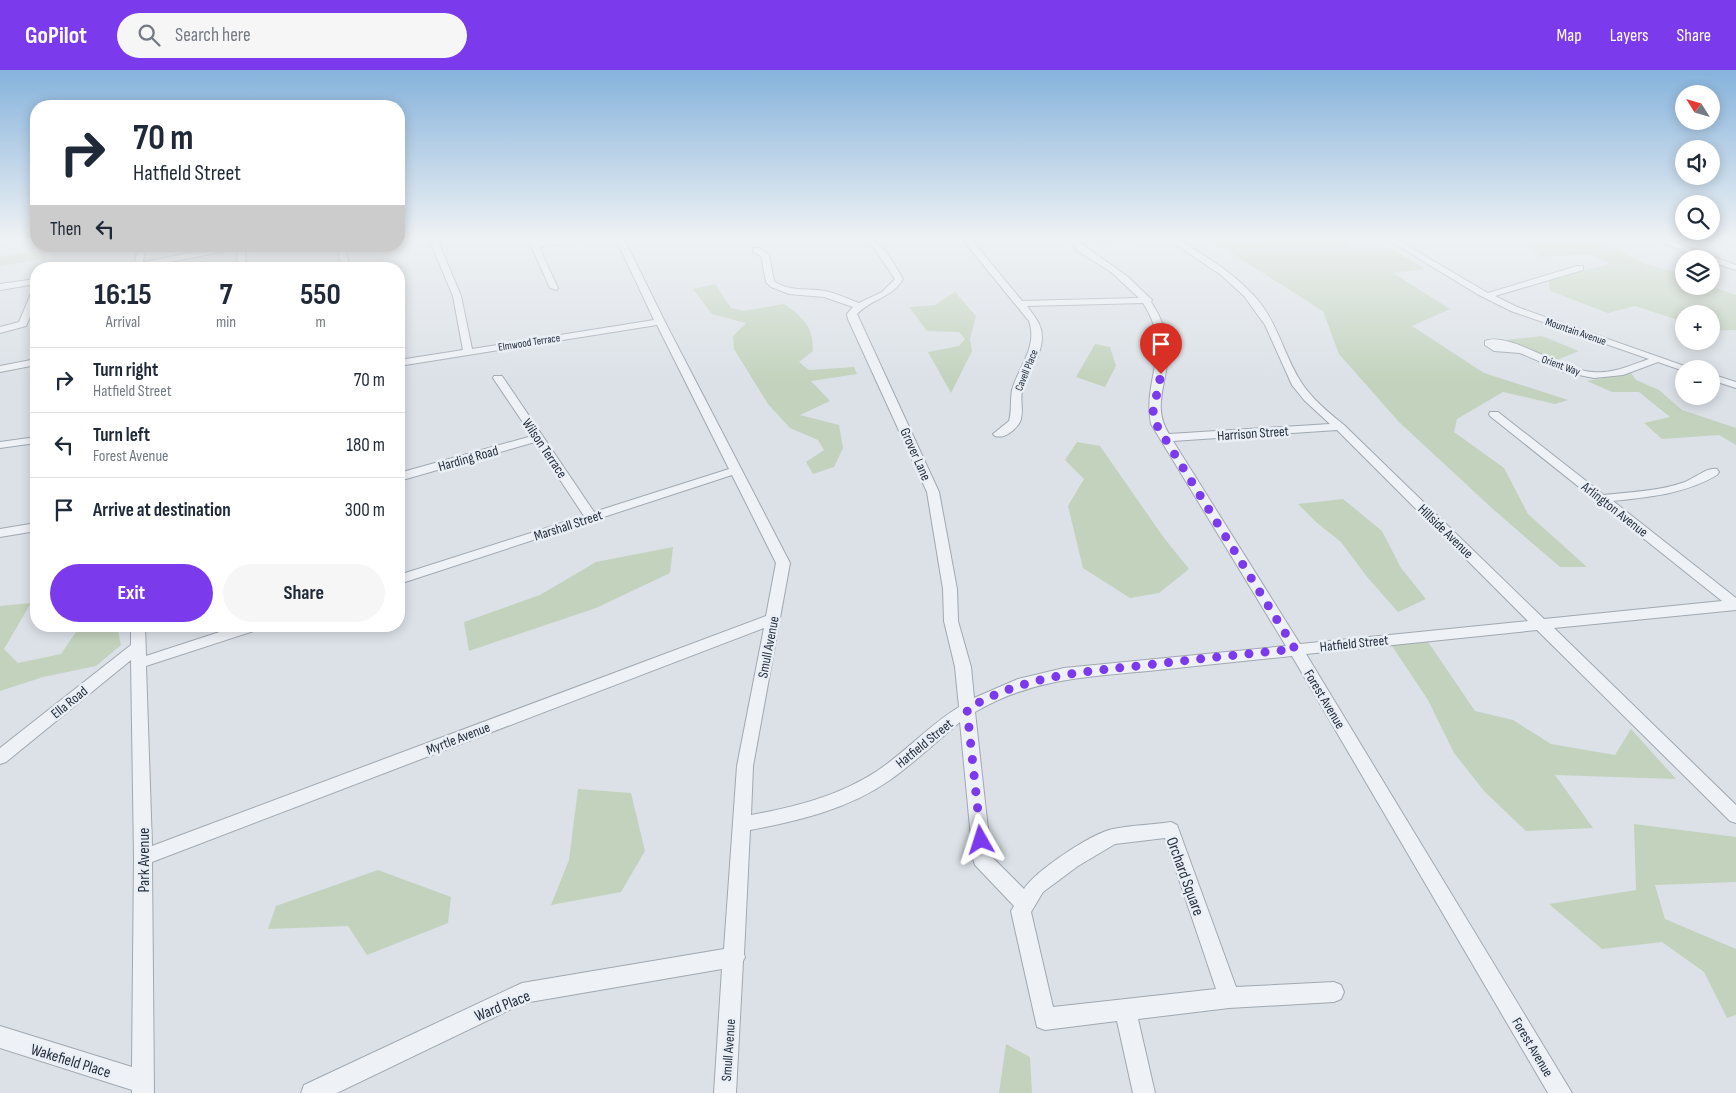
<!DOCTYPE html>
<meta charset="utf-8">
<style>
:root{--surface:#fff;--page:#f6f6f7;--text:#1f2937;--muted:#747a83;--line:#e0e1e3;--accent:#7c3aed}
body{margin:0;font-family:"Sofia Sans Condensed",sans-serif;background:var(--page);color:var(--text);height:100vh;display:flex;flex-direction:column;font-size:19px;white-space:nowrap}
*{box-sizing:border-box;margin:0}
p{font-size:16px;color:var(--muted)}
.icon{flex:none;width:28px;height:28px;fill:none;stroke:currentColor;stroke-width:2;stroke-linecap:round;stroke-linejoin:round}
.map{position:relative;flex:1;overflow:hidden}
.drawer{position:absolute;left:30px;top:192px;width:375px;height:370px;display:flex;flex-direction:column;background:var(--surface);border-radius:20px;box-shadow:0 2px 12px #0003}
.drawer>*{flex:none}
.guide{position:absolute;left:30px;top:30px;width:375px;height:152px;border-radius:20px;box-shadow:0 2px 12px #0003;background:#fff;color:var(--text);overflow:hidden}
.needle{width:32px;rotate:307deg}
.fabs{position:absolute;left:1675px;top:15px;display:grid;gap:10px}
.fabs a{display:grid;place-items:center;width:45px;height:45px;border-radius:50%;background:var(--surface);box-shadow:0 2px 12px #0003;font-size:25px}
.pin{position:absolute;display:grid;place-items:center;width:42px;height:42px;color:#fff;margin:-51px -21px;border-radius:50% 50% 50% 0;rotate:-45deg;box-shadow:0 0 5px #0007}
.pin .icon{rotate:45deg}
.me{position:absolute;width:55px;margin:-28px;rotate:354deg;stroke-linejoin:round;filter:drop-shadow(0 0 4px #0008)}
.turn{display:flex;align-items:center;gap:18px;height:105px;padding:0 20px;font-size:22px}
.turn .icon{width:65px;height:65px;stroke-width:2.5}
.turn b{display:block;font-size:35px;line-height:42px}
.then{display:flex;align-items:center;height:48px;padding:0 20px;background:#0003;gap:10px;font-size:19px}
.eta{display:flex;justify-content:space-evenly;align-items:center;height:85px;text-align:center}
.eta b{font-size:30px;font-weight:700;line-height:35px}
.primary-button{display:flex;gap:10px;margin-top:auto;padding:10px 20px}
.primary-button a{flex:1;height:58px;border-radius:30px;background:var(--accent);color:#fff;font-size:20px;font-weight:700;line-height:58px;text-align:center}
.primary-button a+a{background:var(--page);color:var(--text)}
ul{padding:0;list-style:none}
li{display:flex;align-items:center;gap:15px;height:65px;padding:0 20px;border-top:1px solid var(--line)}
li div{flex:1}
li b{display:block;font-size:19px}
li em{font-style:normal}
header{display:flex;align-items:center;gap:30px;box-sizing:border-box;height:70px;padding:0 25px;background:var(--accent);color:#fff}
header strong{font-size:24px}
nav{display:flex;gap:28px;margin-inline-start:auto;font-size:18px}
.search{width:350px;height:45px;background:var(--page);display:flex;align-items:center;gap:12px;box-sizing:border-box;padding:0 18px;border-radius:28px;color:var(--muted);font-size:19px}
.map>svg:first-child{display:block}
.green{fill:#c2d2bc}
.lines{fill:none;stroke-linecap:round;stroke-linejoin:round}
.minor-casing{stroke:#a0a8b1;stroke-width:2}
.minor{fill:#eef1f5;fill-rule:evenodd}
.route{stroke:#7c3aed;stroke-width:9;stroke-dasharray:0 16.2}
.labels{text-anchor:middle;stroke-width:5;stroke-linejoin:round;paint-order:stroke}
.far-street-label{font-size:11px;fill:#242f3e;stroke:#eaeff5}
.street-label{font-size:14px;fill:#242f3e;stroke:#eaeff5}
.near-street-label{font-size:16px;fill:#242f3e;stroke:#eaeff5}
</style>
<header>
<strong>GoPilot</strong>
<div class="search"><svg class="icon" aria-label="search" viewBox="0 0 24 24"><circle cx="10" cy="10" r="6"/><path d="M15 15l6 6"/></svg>Search here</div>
<nav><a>Map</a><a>Layers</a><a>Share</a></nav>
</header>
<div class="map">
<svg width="1736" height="1023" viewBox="0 0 1736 1023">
<rect width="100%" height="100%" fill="#dbe1e7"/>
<path class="green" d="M 1209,169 L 1345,169 L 1347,176 L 1367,182 L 1395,181 L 1425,199 L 1393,203 L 1450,239 L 1412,256 L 1484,303 L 1568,330 L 1555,334 L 1503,322 L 1457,349 L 1454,362 L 1504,398 L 1528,444 L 1587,497 L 1560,497 L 1494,440 L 1399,352 L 1339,284 L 1323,241 Z
M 1560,169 L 1589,169 L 1612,177 L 1644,194 L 1673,201 L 1684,209 L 1684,216 L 1710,216 L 1736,225 L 1736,260 L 1711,261 L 1711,244 L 1684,244 L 1684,252 L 1635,236 L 1608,243 L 1550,221 L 1549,209 L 1610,194 L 1591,184 L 1541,187 L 1527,174 L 1564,171 Z
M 46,180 L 46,189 L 0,196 L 0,187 Z
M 715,214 L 731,238 L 743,241 L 784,234 C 804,248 813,256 813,281 L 799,292 L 809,300 L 854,297 L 857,304 L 811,311 L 830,331 L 800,345 L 839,355 L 843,378 L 834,397 L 813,404 L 806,392 L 824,380 L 818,370 L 790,358 L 768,334 L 734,279 L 733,266 L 746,253 L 712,244 L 693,219 Z
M 955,222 L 976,246 L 970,269 L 972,281 L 951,323 L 928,282 L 959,276 L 965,269 L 959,262 L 927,261 L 909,237 L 935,235 Z
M 1542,266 L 1579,281 L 1557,290 L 1505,270 Z
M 1095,274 L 1110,277 L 1116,296 L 1105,317 L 1076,307 Z
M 1631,303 L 1636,310 L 1659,320 L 1682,340 L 1736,358 L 1736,375 L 1719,365 L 1662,369 L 1644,353 L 1670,347 L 1639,322 L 1612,322 L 1587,311 Z
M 1077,372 L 1100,376 L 1164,468 L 1189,499 L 1159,523 L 1130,528 L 1083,498 L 1068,436 L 1084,409 L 1065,390 Z
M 1343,429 L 1382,461 L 1401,498 L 1426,529 L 1398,542 L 1368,508 L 1341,472 L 1316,452 L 1298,434 Z
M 673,477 L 670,503 L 596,538 L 469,581 L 464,552 L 540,525 L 596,492 Z
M 31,533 L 4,579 L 18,593 L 61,584 L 80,556 L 117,556 L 121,575 L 96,596 L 43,607 L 0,621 L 0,536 Z
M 1426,569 L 1475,641 L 1513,650 L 1551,674 L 1615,685 L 1631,659 L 1676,709 L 1555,705 L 1593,758 L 1526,761 L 1485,722 L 1454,683 L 1428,630 L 1390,573 Z
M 578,719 L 631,723 L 645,781 L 621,822 L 551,835 L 569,790 Z
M 1634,754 L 1736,767 L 1736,812 L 1655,815 L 1665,849 L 1736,879 L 1736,945 L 1727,948 L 1704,902 L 1662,872 L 1602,879 L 1549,834 L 1636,820 Z
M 378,800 L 451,827 L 448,853 L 367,885 L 348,856 L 268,859 L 276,836 Z
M 1006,974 L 1030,987 L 1032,1023 L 999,1023 Z"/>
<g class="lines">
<g class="minor-casing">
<path id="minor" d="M 25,169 L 0,174 L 0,170 Z
M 429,169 L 437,169 L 461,226 L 472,279 L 654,250 L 616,169 L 624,169 L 665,252 L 790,493 L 753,696 L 751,745 C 795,737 839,726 877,701 C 906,682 929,655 959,637 L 955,597 L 944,551 L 943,519 L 927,422 L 848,249 L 847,244 L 853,237 L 824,227 L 789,224 L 771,217 L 766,212 L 761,186 L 753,182 L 753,178 L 759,178 L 769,185 L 774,211 C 789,222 807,218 825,221 C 836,223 848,229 859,233 L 882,222 L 895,209 L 874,178 L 867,172 L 868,170 C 882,169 896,198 903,209 C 892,228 871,229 857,244 L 939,422 L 957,519 L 958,551 L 971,597 L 974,628 L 1018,609 L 1064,598 L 1286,576 L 1151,354 C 1142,308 1174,280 1143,233 L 1027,236 C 1034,246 1042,254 1042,267 C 1042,286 1027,303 1022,321 C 1020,331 1024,342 1020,352 C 1015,360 1005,369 995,366 L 993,364 L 1009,351 C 1012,341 1010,331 1012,320 C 1019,296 1038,277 1029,251 L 966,174 L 966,170 L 972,170 L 1022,231 L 1139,228 L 1111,202 L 1079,182 L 1068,169 L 1137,169 L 1133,171 L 1079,172 L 1128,207 L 1152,230 L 1151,232 C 1161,247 1168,264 1168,282 C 1168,312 1151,336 1169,364 L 1330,354 L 1304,330 L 1292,315 L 1265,255 L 1244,226 L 1221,205 L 1168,169 L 1177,169 C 1207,187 1239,206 1261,234 C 1279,258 1285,287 1301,312 C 1312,329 1328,342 1344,355 L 1544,549 L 1722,531 L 1490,346 L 1489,344 L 1490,342 L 1498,342 L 1604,425 C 1631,422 1660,421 1685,412 C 1695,408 1707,397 1717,399 L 1719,402 L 1717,405 C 1685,424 1649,427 1613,431 L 1736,528 L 1736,540 L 1554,558 L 1736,735 L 1736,753 L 1730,751 L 1537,560 L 1306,584 L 1572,1023 L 1548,1023 L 1292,586 C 1244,591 1196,596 1148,601 C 1085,607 1031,609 975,642 L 991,786 L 1024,819 C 1035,801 1092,763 1113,759 C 1132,755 1152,755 1171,752 L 1177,755 L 1236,917 L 1334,912 L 1341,915 L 1344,922 L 1341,929 L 1334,932 L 1229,938 L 1138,949 L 1155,1023 L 1133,1023 L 1117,951 L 1045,960 L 1037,957 L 1011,841 L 1014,836 L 975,795 L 973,789 L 960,652 C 937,671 914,693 890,710 C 849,739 798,751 750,760 L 744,884 L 745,887 L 743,891 L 736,1023 L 714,1023 L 722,899 L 524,933 L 337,1023 L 301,1023 L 304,1015 L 522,913 L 724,879 L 737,696 L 764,558 L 152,792 L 154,1023 L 132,1023 L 132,1020 L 0,978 L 0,956 L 132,997 L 134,787 L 131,590 L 6,692 L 0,694 L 0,678 L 131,575 L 131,556 L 145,556 L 146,586 L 238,556 L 262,556 L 260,559 L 146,596 L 152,776 L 766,546 L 776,493 L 732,405 L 399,514 L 399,505 L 584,446 L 535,372 L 399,411 L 399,403 L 532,366 L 493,308 L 494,306 L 502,306 L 594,442 L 729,399 L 657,255 L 399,296 L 399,290 L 463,280 L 453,226 ZM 1337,360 L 1528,551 L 1300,574 L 1173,371 ZM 1165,768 L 1216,919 L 1053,937 L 1031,842 L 1043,822 L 1078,796 L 1115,774 Z
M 528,169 L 536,169 L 537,172 L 564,169 L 585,169 L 581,171 L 539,177 L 558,218 L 557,220 L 550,218 Z
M 1387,169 L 1396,169 L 1488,223 L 1577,196 L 1583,196 L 1583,200 L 1495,226 L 1517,237 L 1693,299 L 1684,299 L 1684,301 L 1658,292 L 1623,305 L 1594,308 L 1564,302 L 1520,283 L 1494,281 L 1485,275 L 1485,271 C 1509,261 1561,300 1593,302 C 1613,304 1631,295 1649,289 L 1511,241 L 1477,224 Z
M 1654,169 L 1665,169 L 1736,195 L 1736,200 L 1711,192 L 1711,189 L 1704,189 Z
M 138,176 L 146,176 L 143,192 L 225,176 L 245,176 L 246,199 L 238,199 L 237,179 L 143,197 L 142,199 L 113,199 L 135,193 Z
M 337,176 L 345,176 L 350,199 L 342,199 Z
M 36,209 L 36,214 L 0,220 L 0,214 Z
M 36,218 L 36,232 L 26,256 L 0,263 L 0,257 L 19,252 L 32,221 Z
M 36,289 L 36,295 L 0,302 L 0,296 Z
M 1711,304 L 1736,312 L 1736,318 L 1711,310 Z
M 36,367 L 36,373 L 0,378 L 0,372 Z
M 36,453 L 36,461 L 0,467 L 0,459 Z"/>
</g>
<use href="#minor" class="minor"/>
</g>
<linearGradient id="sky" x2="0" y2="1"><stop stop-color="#86b3dc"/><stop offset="0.54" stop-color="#eff2f4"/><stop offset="1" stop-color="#eff2f4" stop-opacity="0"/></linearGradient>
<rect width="1736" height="312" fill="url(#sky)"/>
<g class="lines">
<path class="route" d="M 981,770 L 967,639 C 1025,605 1082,602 1147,595 C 1197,589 1246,584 1295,579 L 1156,354 L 1153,342 L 1161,304"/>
</g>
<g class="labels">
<g class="far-street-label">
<text transform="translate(1576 261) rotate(19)" y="4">Mountain Avenue</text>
<text transform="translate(529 272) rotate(-9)" y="4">Elmwood Terrace</text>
<text transform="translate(1561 295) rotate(20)" y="4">Orient Way</text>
<text transform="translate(1026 300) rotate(-68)" y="4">Cavell Place</text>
</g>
<g class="street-label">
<text transform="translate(1253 363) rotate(-4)" y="5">Harrison Street</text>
<text transform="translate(545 378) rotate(56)" y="5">Wilson Terrace</text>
<text transform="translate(916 384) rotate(66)" y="5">Grover Lane</text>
<text transform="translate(468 388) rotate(-16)" y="5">Harding Road</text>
<text transform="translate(1615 439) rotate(38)" y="5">Arlington Avenue</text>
<text transform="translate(568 455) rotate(-18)" y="5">Marshall Street</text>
<text transform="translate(1446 461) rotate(44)" y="5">Hillside Avenue</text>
<text transform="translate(1354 573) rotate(-6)" y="5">Hatfield Street</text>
<text transform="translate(768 577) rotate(-79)" y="5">Smull Avenue</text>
<text transform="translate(1325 629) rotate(59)" y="5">Forest Avenue</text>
<text transform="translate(69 632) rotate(-39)" y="5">Ella Road</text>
<text transform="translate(458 668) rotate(-21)" y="5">Myrtle Avenue</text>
<text transform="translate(924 673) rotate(-39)" y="5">Hatfield Street</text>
<text transform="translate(1533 977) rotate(59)" y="5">Forest Avenue</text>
<text transform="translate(728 980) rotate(-86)" y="5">Smull Avenue</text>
</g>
<g class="near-street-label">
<text transform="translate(143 790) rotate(-90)" y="6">Park Avenue</text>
<text transform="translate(1186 806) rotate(70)" y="6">Orchard Square</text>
<text transform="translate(502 935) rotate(-22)" y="6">Ward Place</text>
<text transform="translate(71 990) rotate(17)" y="6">Wakefield Place</text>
</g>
</g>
</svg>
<div class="fabs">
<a><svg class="needle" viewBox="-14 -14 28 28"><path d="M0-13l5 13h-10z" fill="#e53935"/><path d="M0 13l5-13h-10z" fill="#747a83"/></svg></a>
<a><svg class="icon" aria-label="sound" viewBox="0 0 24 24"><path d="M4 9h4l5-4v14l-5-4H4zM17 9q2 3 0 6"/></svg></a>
<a><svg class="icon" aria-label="search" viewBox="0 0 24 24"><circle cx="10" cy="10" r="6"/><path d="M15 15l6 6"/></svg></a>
<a><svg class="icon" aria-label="layers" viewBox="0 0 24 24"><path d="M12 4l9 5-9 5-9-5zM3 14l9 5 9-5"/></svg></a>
<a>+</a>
<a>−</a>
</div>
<div class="pin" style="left:1161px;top:304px;background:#d93025"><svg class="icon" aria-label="arrive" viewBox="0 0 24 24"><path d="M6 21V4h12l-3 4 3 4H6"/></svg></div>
<svg class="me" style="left:981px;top:770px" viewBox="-20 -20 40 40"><path d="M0-17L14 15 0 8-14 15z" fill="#7c3aed" stroke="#fff" stroke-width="4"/></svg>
<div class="guide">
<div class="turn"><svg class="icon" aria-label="right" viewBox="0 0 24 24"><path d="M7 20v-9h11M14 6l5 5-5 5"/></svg><div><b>70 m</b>Hatfield Street</div></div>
<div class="then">Then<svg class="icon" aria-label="left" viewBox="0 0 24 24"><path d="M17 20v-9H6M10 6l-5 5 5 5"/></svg></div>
</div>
<section class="drawer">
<div class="eta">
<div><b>16:15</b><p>Arrival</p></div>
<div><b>7</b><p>min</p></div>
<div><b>550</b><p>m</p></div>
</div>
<ul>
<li><svg class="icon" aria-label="right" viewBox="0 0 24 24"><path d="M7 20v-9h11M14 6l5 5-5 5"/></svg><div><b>Turn right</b><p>Hatfield Street</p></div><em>70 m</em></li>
<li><svg class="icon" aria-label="left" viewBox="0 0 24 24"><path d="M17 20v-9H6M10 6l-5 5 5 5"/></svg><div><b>Turn left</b><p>Forest Avenue</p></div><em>180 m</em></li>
<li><svg class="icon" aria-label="arrive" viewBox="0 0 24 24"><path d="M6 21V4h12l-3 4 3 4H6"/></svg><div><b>Arrive at destination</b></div><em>300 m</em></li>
</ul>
<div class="primary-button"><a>Exit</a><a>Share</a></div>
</section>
</div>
